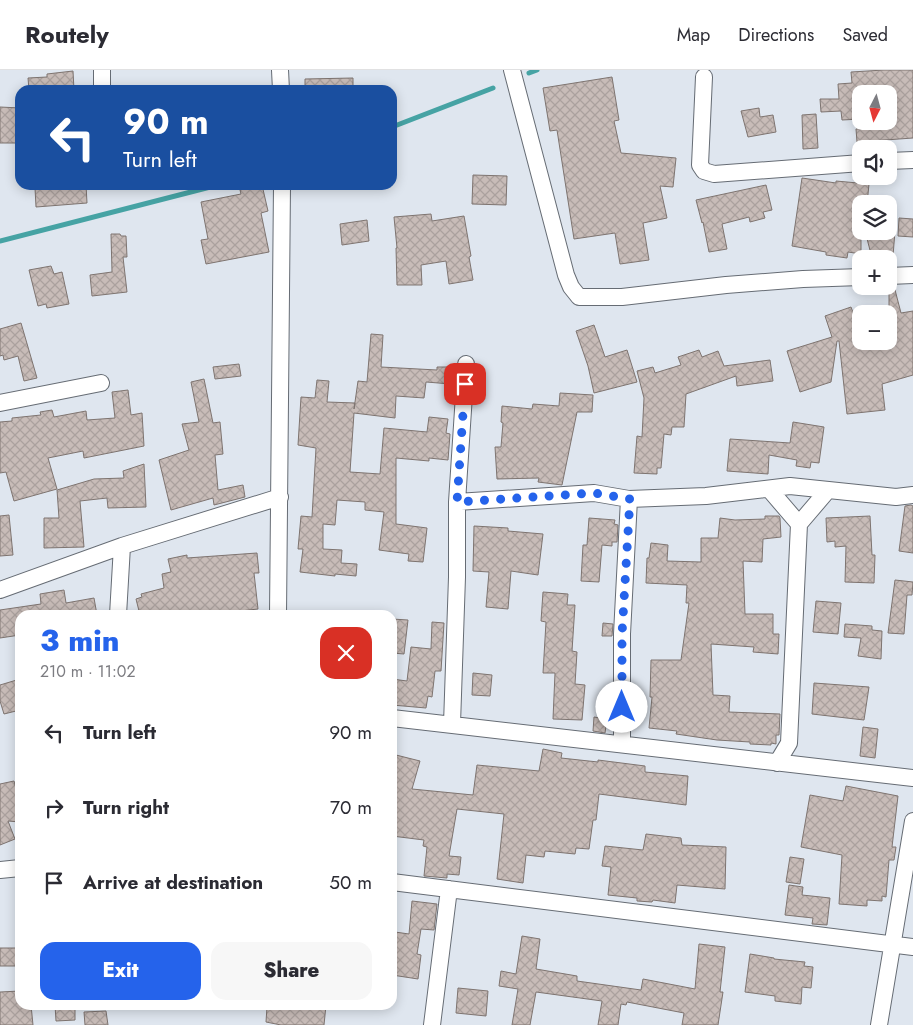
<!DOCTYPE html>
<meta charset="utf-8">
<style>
:root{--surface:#fff;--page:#f7f7f7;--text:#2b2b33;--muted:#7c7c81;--line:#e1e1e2;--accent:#2563eb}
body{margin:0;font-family:Jost,sans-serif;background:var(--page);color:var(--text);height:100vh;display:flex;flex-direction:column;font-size:19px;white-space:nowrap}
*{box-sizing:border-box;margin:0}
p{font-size:16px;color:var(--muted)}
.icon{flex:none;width:28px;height:28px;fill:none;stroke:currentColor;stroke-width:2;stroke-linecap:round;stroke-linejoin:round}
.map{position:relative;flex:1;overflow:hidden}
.sheet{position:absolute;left:15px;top:540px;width:382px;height:400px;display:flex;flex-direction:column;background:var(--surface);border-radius:15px;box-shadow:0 2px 12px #0003}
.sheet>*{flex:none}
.banner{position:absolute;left:15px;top:15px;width:382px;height:105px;border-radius:15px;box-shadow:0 2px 12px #0003;background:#1a4fa0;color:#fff;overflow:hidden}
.needle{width:32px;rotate:186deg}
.buttons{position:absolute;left:852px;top:15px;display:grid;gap:10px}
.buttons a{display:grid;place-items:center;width:45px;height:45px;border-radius:10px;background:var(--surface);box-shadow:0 2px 12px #0003;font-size:25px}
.pin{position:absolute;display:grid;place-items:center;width:42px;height:42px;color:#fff;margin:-21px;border-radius:10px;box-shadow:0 2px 8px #0006}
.me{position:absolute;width:55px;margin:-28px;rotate:0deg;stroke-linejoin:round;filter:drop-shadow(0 0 4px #0008)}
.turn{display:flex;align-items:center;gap:18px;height:105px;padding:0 25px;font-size:22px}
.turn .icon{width:65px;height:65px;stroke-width:2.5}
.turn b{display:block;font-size:35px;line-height:42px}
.round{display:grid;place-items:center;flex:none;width:52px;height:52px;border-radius:15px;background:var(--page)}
.head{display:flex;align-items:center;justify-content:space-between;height:85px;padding:0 25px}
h1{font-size:30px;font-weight:800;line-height:38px;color:var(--accent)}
.action{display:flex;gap:10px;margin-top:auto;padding:10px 25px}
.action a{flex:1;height:58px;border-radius:15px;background:var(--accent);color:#fff;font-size:20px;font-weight:800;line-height:58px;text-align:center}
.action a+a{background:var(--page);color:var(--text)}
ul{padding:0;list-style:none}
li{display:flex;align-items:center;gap:15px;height:75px;padding:0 25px}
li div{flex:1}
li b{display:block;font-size:19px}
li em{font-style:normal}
header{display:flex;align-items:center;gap:30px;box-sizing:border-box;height:70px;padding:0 25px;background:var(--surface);border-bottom:1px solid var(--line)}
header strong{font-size:24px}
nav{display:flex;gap:28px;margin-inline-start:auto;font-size:18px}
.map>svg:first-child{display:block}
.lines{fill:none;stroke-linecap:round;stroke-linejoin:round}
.stream{stroke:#46a3a4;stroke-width:5}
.building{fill:url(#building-cross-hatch);stroke:#7e7470}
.minor-casing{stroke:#666c74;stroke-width:18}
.minor{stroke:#fff;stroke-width:16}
.route{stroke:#2563eb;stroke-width:9;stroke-dasharray:0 16.2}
</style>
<header>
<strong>Routely</strong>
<nav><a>Map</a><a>Directions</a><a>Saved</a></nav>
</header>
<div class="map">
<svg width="913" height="955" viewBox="0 0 913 955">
<defs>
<pattern id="building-cross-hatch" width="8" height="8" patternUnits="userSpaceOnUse" patternTransform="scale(1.25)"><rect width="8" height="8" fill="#c8bcb8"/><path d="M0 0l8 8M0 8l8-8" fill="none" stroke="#aba19e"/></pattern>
</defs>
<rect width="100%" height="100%" fill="#dfe6ef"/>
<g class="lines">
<path class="stream" d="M 529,3 L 537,0
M 392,57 L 493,18
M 0,171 L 218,115"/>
</g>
<path class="building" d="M 884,0 L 913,0 L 913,68 L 857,72 L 856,59 L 893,57 L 892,24 L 861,24 L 861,49 L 842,50 L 841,41 L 821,42 L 820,29 L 839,29 L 838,14 L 852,13 L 851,2 Z
M 73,1 L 74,20 L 29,20 L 28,8 L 47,7 L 47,4 Z
M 612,7 L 619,50 L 614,51 L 621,83 L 676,88 L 673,117 L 660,116 L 667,148 L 643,153 L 649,190 L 620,194 L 615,163 L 574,169 L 557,60 L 550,61 L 543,18 Z
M 353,8 L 353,20 L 305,20 L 305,9 Z
M 0,37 L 20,38 L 20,73 L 0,73 Z
M 759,38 L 760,47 L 773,45 L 776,62 L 748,67 L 741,41 Z
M 816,44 L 818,78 L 803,79 L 802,45 Z
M 473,105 L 507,106 L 506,135 L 472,134 Z
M 802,108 L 836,113 L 836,111 L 869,114 L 867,134 L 860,134 L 857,161 L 861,161 L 861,184 L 848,182 L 847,188 L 826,185 L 826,182 L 792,176 Z
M 86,115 L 87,133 L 36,137 L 35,118 Z
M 262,115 L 268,141 L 261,143 L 269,182 L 206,194 L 201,170 L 208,169 L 201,132 L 241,124 L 240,120 Z
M 766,115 L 772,140 L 763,142 L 765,148 L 750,152 L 749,147 L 722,154 L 727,179 L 709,182 L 703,152 L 702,153 L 696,130 Z
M 431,144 L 432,151 L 464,146 L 471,186 L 469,187 L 473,210 L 449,214 L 446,191 L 421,195 L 422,215 L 397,215 L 396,178 L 397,178 L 394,147 Z
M 899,148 L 913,149 L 913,167 L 898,166 Z
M 367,150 L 369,171 L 342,175 L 340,154 Z
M 865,161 L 895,161 L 893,186 L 871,184 Z
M 111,164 L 120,164 L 121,166 L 126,166 L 127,187 L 123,187 L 127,222 L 92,226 L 90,205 L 112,202 Z
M 51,196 L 54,204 L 62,202 L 69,234 L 47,238 L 46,234 L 38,236 L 29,200 Z
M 889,216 L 894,216 L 901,243 L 913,241 L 913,305 L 882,314 L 885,340 L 847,344 L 839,271 L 837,271 L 831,312 L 800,322 L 787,281 L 832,267 L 825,246 L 851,237 L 857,253 L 861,252 L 861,271 L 892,271 L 889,258 Z
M 21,253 L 37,308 L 24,311 L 18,286 L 4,290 L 3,285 L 0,286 L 0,259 Z
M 594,255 L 605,287 L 627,280 L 637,312 L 594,323 L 588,296 L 576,261 Z
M 371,264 L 383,265 L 381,297 L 437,300 L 437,297 L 451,297 L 451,314 L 426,312 L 424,328 L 396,326 L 395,348 L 354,343 L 350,402 L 380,404 L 384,358 L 427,362 L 429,347 L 448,349 L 446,363 L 450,364 L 448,390 L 429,388 L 429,391 L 396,388 L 396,454 L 427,458 L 423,492 L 408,491 L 409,484 L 379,480 L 384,442 L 365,440 L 365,432 L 337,430 L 335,455 L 323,454 L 323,479 L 342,480 L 341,493 L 357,494 L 356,506 L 335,504 L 335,506 L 300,502 L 303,479 L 298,479 L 301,446 L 312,447 L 316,378 L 298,375 L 301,327 L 315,328 L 317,310 L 329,311 L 327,332 L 355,333 L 354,339 L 358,311 L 367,312 Z
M 699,280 L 702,287 L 718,281 L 724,296 L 770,290 L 773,311 L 737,316 L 736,306 L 686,324 L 684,357 L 672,357 L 671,365 L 664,364 L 661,398 L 657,398 L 657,404 L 634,403 L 637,366 L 642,367 L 644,328 L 637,301 L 653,297 L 655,303 L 681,295 L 678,287 Z
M 239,294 L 241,306 L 215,309 L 213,297 Z
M 204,309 L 213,353 L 220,352 L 223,384 L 215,385 L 218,420 L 243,415 L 245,427 L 214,435 L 213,428 L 171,440 L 159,390 L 189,380 L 182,354 L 199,352 L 191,312 Z
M 128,320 L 131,345 L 142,343 L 144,376 L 84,388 L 83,381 L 48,388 L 57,419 L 14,431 L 6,402 L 0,403 L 0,352 L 12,351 L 12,348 L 41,345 L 40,342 L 52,340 L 54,347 L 86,341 L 87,350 L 115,348 L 112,322 Z
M 560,323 L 593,325 L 592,342 L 577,342 L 562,415 L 538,412 L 539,408 L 497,409 L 495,377 L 501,377 L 503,353 L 501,352 L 502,336 L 532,339 L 533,334 L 559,336 Z
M 793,352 L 824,357 L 819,393 L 811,392 L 810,398 L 796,396 L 797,390 L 769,385 L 768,404 L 727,401 L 730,369 L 790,373 Z
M 144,394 L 146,437 L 108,438 L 107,428 L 80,431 L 84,477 L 44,478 L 44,448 L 59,448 L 57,420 L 94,409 L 124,408 L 123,401 Z
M 911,435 L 913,436 L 913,483 L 899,481 L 905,436 Z
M 9,445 L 13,485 L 0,486 L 0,446 Z
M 765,446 L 779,446 L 780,448 L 781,467 L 763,469 L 762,492 L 743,491 L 745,544 L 773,544 L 773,564 L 779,564 L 778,584 L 753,582 L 754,577 L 711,574 L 713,625 L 730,626 L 729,642 L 780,644 L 779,665 L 776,665 L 776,674 L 771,673 L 771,675 L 750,674 L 750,672 L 717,670 L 676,664 L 677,661 L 649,658 L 652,627 L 650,627 L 651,590 L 681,590 L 689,533 L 686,533 L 687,515 L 646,513 L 647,488 L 649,488 L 651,473 L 668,475 L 667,491 L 701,492 L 701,468 L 718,468 L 720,448 L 735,450 L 765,449 Z
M 870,446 L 872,485 L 875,485 L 874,513 L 845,512 L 846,476 L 835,477 L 835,471 L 827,472 L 826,448 Z
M 589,448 L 615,450 L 614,454 L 618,455 L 617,472 L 612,472 L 612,476 L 602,475 L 599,512 L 581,511 L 583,475 L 587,475 Z
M 474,456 L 508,458 L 508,461 L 543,464 L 538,505 L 511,501 L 508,539 L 486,537 L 489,502 L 473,501 Z
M 257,483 L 259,503 L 254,503 L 258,539 L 240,541 L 240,545 L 140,545 L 136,529 L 142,527 L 141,524 L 164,518 L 162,504 L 171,502 L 168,489 L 187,485 L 187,488 Z
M 895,510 L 913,512 L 912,525 L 907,525 L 904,564 L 888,563 Z
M 64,520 L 66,533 L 94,528 L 97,545 L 20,545 L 20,565 L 0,568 L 0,540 L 41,534 L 40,524 Z
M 543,522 L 568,524 L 567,535 L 575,535 L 572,581 L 577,582 L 575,614 L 585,615 L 582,650 L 553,649 L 555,603 L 543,603 L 546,552 L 541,551 Z
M 816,531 L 841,533 L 838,564 L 813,562 Z
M 392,549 L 408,550 L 404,584 L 392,583 Z
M 432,552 L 444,553 L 441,601 L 435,601 L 432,627 L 428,626 L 426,638 L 392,635 L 392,609 L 407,611 L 411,577 L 431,579 Z
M 603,553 L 613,554 L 612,566 L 602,566 Z
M 845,554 L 872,556 L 872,560 L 882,561 L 881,589 L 858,586 L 861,568 L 844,567 Z
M 473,603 L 492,605 L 490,626 L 472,625 Z
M 20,609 L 20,640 L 4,644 L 0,631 L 0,615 Z
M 814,613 L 869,617 L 864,650 L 812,644 Z
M 594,647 L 607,649 L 605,663 L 593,661 Z
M 863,657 L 878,659 L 875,688 L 860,686 Z
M 543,679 L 562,683 L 561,688 L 598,692 L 598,690 L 645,696 L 645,702 L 688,706 L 686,735 L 599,724 L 596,750 L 593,750 L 589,779 L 576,778 L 575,784 L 545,781 L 544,787 L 526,785 L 523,813 L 497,809 L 504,744 L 457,739 L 449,786 L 461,787 L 459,805 L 447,804 L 447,808 L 424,806 L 427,777 L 423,776 L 424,770 L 392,766 L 392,684 L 420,691 L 412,719 L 473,725 L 477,695 L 539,701 Z
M 14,711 L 20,734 L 20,752 L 8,751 L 15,769 L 0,775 L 0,714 Z
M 846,716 L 898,726 L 892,777 L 896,777 L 894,790 L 889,790 L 886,827 L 882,826 L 882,831 L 867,830 L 867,836 L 839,834 L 842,785 L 801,777 L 810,725 L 843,731 Z
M 646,764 L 681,768 L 682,775 L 726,777 L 725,819 L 677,815 L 675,833 L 653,830 L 652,832 L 637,831 L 637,828 L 608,825 L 611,797 L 602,796 L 605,776 L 643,780 Z
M 790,787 L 804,789 L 800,814 L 786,812 Z
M 789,815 L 803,817 L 802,825 L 830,828 L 827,855 L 812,854 L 813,848 L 785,845 Z
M 412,831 L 437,834 L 434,860 L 421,859 L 417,884 L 421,885 L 418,909 L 392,905 L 392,868 L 394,868 L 395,862 L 409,864 Z
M 522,866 L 540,869 L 536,899 L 577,906 L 577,911 L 641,920 L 643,909 L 695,919 L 699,874 L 725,877 L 720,922 L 723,922 L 718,955 L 682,955 L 684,943 L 627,932 L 626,935 L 621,934 L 618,955 L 598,955 L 602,931 L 536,922 L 530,955 L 512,955 L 518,919 L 499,916 L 501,901 L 516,904 Z
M 0,878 L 20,878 L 20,896 L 0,896 Z
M 750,884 L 774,888 L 774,889 L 805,892 L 804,896 L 813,897 L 811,918 L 802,917 L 801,934 L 775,931 L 775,926 L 745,922 Z
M 458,918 L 488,921 L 486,946 L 456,943 Z
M 20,921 L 20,935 L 31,935 L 33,955 L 0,955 L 0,922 Z
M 55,935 L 75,935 L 75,950 L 56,951 Z
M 271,935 L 326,935 L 324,955 L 281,955 L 266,952 L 267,937 L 271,937 Z
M 106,941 L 108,955 L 85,955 L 84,942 Z"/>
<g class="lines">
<g class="minor-casing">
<path id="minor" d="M 102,0 L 102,20
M 280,0 L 281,20
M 512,0 L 566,205 L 571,217 L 579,227 L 622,227 L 726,215 L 803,209 L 861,207
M 704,7 L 700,95 L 704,101 L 714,104 L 861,93
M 889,91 L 913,90
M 889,206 L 913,205
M 0,333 L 101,313
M 769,419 L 799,454
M 457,432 L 466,294
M 0,520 L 122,476 L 280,427
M 118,545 L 122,476
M 278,545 L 282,115
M 392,648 L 913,708
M 452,654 L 457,507 L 457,432 L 594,423 L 629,429 L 706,426 L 790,416 L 896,427 L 913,425
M 622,674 L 622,564 L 629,429
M 777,693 L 789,673 L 799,454 L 828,420
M 0,800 L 20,798
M 392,812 L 913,877
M 432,955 L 449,819
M 879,955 L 913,751"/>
</g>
<use href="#minor" class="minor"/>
</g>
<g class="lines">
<path class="route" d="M 465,314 L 457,432 L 594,423 L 630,429 L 622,564 L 622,637"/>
</g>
</svg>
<div class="buttons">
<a><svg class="needle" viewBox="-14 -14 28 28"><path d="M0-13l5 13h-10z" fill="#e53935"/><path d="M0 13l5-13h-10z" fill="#7c7c81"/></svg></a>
<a><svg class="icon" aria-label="sound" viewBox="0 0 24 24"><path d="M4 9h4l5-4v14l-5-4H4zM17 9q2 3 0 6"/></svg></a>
<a><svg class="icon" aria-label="layers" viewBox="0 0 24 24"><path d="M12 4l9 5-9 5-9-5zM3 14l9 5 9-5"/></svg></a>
<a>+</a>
<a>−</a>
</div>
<div class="pin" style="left:465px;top:314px;background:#d93025"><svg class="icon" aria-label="arrive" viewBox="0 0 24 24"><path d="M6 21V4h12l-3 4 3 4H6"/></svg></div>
<svg class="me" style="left:622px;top:637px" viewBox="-20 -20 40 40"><circle r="19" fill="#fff"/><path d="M0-13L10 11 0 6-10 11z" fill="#2563eb"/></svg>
<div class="banner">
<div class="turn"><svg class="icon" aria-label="left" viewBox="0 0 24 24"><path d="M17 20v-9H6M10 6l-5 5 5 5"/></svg><div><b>90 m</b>Turn left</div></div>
</div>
<section class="sheet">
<div class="head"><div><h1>3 min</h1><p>210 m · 11:02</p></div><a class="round" style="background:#d93025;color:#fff"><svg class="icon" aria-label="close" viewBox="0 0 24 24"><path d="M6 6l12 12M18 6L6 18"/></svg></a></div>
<ul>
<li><svg class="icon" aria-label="left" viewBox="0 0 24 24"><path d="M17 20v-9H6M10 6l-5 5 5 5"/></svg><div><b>Turn left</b></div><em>90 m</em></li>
<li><svg class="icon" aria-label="right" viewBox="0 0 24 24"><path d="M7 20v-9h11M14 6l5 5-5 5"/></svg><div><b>Turn right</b></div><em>70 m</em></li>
<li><svg class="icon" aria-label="arrive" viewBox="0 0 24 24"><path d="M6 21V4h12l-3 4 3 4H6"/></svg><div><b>Arrive at destination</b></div><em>50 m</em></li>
</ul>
<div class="action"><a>Exit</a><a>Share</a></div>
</section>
</div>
